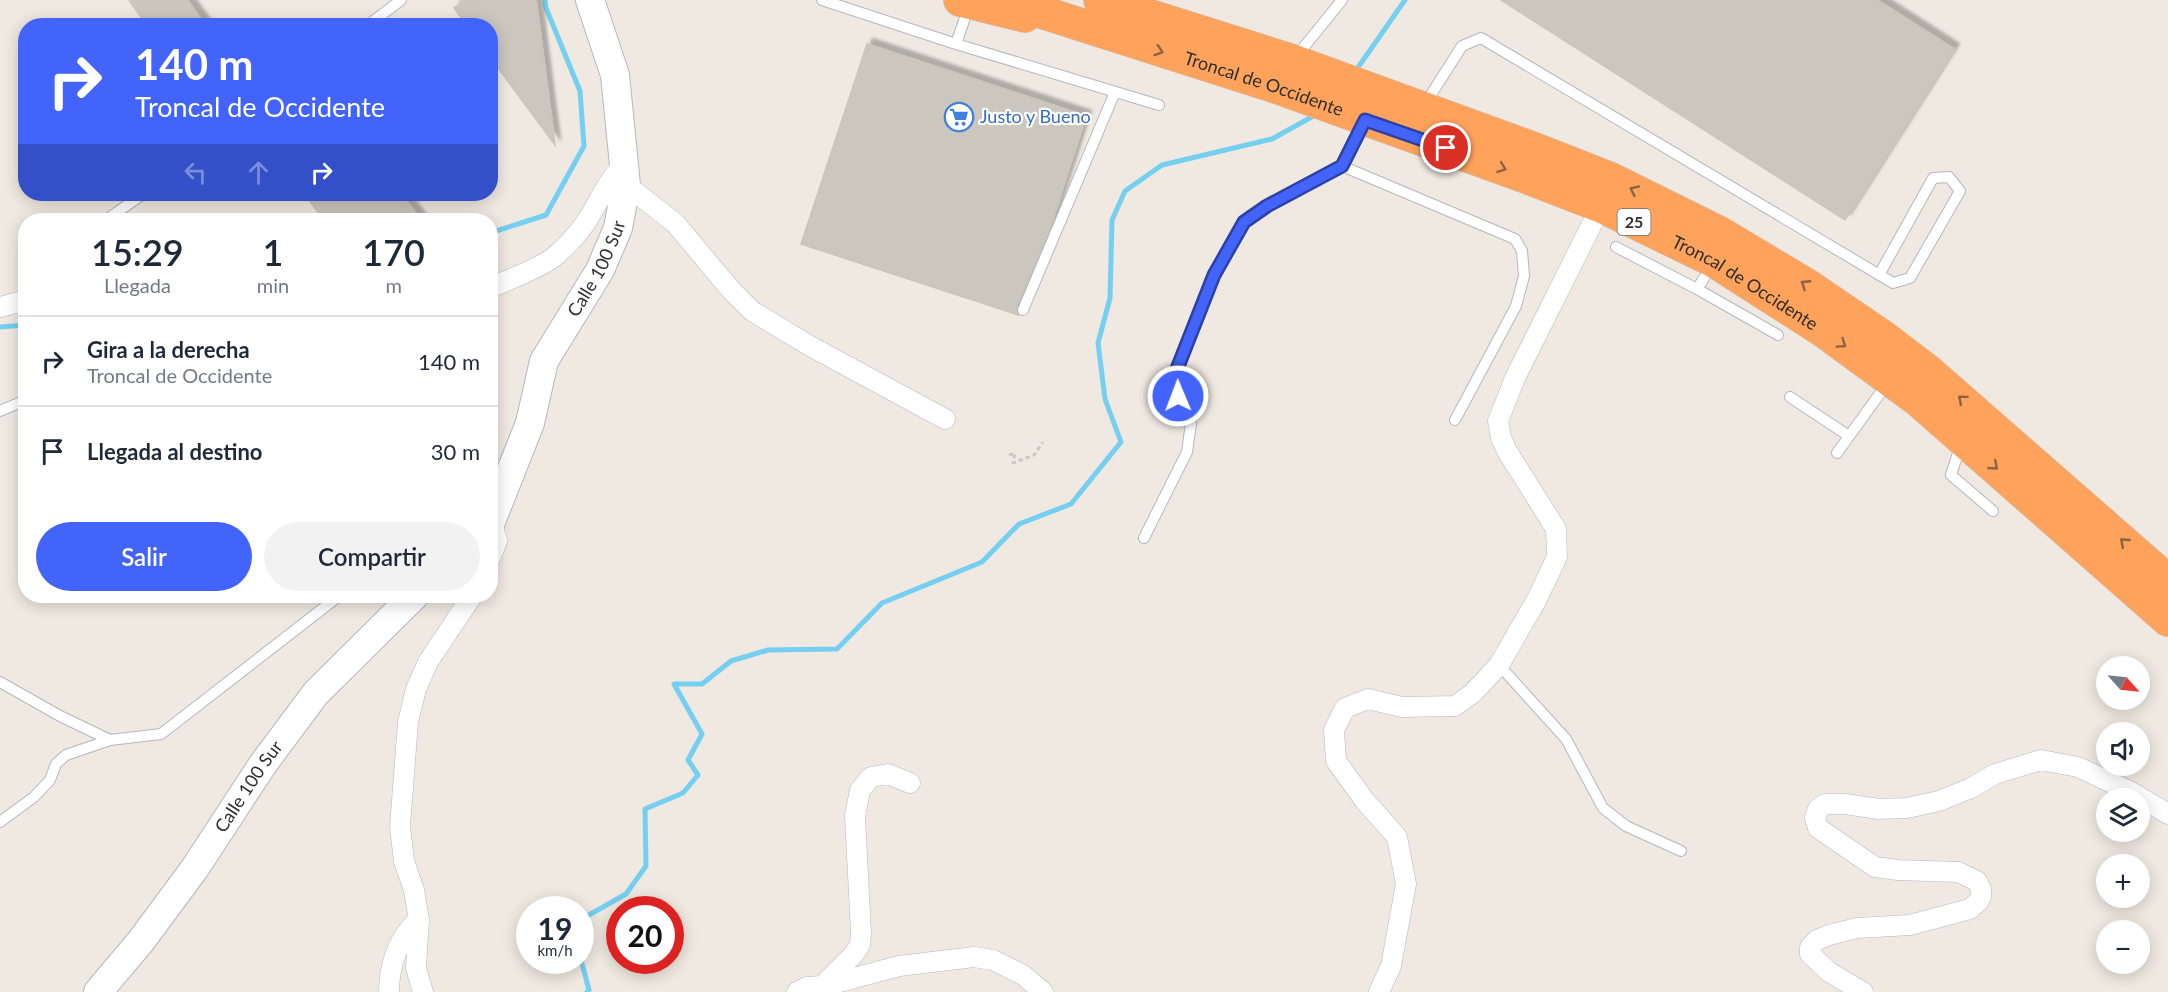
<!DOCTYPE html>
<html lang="es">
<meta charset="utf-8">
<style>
:root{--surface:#fff;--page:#f2f2f3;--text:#1f2937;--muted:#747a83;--line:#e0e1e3;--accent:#4264fb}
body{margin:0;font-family:Lato,sans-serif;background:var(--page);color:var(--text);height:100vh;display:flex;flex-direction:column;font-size:22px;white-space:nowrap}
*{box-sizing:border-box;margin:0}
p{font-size:20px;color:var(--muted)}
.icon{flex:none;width:33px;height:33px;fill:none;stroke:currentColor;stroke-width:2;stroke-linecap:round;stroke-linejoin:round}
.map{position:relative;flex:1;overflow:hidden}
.details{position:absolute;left:18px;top:213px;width:480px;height:390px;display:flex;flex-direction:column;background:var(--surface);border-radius:24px;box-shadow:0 3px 15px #0003}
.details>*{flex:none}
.banner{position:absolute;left:18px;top:18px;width:480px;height:183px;border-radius:24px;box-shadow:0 3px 15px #0003;background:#4264fb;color:#fff;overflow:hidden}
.needle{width:39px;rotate:117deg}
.tools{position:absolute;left:2096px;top:656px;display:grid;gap:12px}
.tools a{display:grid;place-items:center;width:54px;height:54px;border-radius:50%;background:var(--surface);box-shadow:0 3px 15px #0003;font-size:30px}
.speed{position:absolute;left:516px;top:896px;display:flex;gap:12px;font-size:30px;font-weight:700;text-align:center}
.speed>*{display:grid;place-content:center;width:78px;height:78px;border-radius:50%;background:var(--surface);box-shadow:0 3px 15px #0003;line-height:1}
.speed small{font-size:15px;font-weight:400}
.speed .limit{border:9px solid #d22;background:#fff;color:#111}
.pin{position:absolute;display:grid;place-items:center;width:51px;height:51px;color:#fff;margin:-26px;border:3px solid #fff;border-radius:50%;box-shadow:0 2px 6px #0007}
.me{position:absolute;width:66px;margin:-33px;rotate:359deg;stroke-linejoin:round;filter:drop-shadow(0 0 4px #0008)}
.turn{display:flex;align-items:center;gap:21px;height:126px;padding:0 18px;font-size:27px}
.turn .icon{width:78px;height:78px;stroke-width:2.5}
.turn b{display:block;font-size:42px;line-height:51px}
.lanes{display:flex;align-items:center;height:57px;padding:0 18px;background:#0003;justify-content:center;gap:30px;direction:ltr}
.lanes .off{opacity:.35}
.eta{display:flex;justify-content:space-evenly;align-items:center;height:102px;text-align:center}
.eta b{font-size:36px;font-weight:600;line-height:42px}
.action{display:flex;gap:12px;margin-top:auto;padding:12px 18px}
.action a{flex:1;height:69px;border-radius:36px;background:var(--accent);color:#fff;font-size:24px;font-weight:600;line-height:69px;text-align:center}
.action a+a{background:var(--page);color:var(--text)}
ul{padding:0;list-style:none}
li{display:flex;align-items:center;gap:18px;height:90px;padding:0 18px;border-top:2px solid var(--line)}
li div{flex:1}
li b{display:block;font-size:22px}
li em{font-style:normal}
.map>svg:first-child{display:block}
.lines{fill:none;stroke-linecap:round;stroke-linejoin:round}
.stream{stroke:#75cff0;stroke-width:5}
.building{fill:#cbc7bf;stroke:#cbc5ba;stroke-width:1.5;filter:url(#shadow)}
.lane-casing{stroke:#b4b7c1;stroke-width:12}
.street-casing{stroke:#b4b7c1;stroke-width:21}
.secondary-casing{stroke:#b4b7c1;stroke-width:30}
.highway-casing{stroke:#c9c9c9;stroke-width:34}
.path{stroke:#c9c9c9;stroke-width:3;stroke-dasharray:4.5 3;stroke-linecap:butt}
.lane{stroke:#fff;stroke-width:10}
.street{stroke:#fff;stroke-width:20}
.secondary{stroke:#fff;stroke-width:28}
.highway{stroke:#ffa35c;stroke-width:33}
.oneway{stroke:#8c6343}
.route-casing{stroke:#2b41a3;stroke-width:15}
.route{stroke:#4264fb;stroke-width:10}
.labels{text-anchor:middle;stroke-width:4.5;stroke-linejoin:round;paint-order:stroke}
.shield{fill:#fff;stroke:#6d6d6d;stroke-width:1.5}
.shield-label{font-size:16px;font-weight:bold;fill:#2e2e2e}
.street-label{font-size:18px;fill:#2e2e2e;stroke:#fff}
.shop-label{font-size:18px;fill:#366cbe;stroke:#fff;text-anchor:start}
</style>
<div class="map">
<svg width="2168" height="992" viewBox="0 0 2168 992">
<defs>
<filter id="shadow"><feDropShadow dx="5.5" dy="-5.5" stdDeviation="1.5" flood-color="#0004"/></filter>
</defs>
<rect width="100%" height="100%" fill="#efe9e1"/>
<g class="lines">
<path class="stream" d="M 1359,66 L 1405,0
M 490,233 L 546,215 L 584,146 L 580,91 L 546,8 L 545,0
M 0,327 L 26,325
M 580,920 L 626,894 L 646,866 L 645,809 L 683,793 L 698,775 L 688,760 L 702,734 L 674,684 L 702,684 L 731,661 L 768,650 L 837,649 L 882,603 L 982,562 L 1019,524 L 1071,504 L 1121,442 L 1105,399 L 1098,343 L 1110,298 L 1112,220 L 1125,191 L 1162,165 L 1272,139 L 1317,114
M 580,956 L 589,990 L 587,992"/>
</g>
<path class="building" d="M 129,0 L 187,0 L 206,26 L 147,26 Z
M 465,0 L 536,0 L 555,145 L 490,57 L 490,26 L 467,26 L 454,8 Z
M 1501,0 L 1877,0 L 1954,49 L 1845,220 Z
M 867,44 L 1086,116 L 1050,228 L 1016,307 L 1018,315 L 801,244 Z
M 304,194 L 401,194 L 421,220 L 324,220 Z"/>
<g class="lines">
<g class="lane-casing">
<path id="lane" d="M 822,0 L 956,44
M 969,6 L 956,44 L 1159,105
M 367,26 L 401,0
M 1295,58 L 1342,0
M 1425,104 L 1462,46 L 1481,38 L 1893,283 L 1910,278 L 1960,191 L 1949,177 L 1933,178 L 1879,275
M 1342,166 L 1515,239 L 1522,251 L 1524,276 L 1516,306 L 1455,420
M 106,220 L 143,194
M 1616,247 L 1697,289
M 1713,264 L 1697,289 L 1778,335
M 1023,310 L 1115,92
M 1790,397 L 1849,436
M 0,411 L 26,400
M 1966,446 L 1957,456 L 1951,475 L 1993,511
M 1837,453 L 1889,381
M 490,478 L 496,474
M 1144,538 L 1187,452 L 1191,423 L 1178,396 L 1175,374 L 1214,275 L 1244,222 L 1267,206 L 1342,166 L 1364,123
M 1499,665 L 1566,739 L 1603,808 L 1626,826 L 1681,851
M 0,682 L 60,716 L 110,740 L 161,734 L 339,596
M 0,822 L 34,797 L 50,780 L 56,764 L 66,755 L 110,740"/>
</g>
<g class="street-casing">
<path id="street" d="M 626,185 L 675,223 L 731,290 L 752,311 L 810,346 L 945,419
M 490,288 C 509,279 539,269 554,257 C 566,247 577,235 586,222 C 600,202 605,182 625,164
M 0,307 L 26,300
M 490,559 L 497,541 L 492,523
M 419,920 L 416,968 L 423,992
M 825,986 L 899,966 L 974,957 L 993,960 L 1023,975 L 1043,992
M 389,992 C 389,967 398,936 419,920 L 414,890 L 404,861 L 400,827 L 408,722 L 416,689 L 428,662 L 472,596
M 797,992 L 807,987 L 822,986 L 854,954 L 860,945 L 861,933 L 855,816 L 860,790 L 871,777 L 888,774 L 910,783
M 1379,992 L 1391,966 L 1406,884 L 1397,837 L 1365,801 L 1336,761 L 1334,730 L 1345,708 L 1368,699 L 1402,707 L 1455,706 L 1473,693 L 1499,665 L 1536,601 L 1557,557 L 1556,529 L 1507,451 L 1501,438 L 1498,421 L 1515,378 L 1601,206
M 1863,992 L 1829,972 L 1810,954 L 1810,947 L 1817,940 L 1829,935 L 1857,928 L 1910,925 L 1970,909 L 1978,902 L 1981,896 L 1981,889 L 1977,881 L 1958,872 L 1898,870 L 1875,867 L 1818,828 L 1815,818 L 1818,809 L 1825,804 L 1845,804 L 1879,809 L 1907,808 L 1939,801 L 1971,788 L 1995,774 L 2041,760 L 2078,767 L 2131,792 L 2168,814"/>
</g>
<g class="secondary-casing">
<g id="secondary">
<path id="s1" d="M 490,524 L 530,423 L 544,361 L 600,270 L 618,228 L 626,185 L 615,75 L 590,0"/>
<path id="s2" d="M 98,992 L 141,941 L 195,868 L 263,764 L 316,693 L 414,596"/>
</g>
</g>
<g class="highway-casing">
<g id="highway">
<path d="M 960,0 L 1025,16"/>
<path id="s3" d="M 1004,0 L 1279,88 L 1526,177 L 1601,206 L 1714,261 L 1822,330 L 1919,401 L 2168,620"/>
<path d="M 1100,0 L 1293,61 L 1535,149 L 1609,178 L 1720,233 L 1807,285 L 1882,336 L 1928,371 L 2168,581"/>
</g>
</g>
<path class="path" d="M 1009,455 L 1015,453 L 1013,463 L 1034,455 L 1043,442"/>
<use href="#lane" class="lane"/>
<use href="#street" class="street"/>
<use href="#secondary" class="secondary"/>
<use href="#highway" class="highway"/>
</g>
<defs><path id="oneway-chevron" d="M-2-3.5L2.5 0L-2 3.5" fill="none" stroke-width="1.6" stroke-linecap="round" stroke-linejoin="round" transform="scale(1.5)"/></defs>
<g class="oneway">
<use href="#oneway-chevron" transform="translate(1159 51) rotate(17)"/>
<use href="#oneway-chevron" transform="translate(1502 168) rotate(20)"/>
<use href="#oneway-chevron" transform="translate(1634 190) rotate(-155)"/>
<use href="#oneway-chevron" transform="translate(1805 284) rotate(-147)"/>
<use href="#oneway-chevron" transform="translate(1842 344) rotate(35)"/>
<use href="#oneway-chevron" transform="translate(1962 399) rotate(-140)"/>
<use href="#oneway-chevron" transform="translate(1994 466) rotate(41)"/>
<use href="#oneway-chevron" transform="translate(2124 542) rotate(-139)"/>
</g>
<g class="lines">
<g class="route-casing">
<path id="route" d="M 1178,396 L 1175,374 L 1214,275 L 1244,222 L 1267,206 L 1342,166 L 1365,120 L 1446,148"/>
</g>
<use href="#route" class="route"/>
</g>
<defs>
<g id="supermarket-ring" transform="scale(1.5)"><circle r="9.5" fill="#fff" stroke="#3f7fe0" stroke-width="1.5"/><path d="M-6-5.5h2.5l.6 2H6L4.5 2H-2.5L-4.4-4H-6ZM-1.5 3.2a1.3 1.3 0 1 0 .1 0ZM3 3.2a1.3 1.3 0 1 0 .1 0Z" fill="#3f7fe0"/></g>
</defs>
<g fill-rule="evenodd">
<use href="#supermarket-ring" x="959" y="117"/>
</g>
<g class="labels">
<rect class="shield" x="1617.5" y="209" width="33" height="26" rx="4.5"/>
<g class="shield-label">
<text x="1634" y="228">25</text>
</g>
<g class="street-label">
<text dy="6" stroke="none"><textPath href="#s3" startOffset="273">Troncal de Occidente</textPath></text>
<text dy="6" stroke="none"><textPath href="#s1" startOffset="279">Calle 100 Sur</textPath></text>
<text dy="6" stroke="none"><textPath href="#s3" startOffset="795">Troncal de Occidente</textPath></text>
<text dy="6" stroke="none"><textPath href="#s2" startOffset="255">Calle 100 Sur</textPath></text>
</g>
<g class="shop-label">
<text x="980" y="123">Justo y Bueno</text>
</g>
</g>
</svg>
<div class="tools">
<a><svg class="needle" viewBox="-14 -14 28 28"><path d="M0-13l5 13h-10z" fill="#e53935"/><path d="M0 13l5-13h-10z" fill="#747a83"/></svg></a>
<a><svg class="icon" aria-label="sound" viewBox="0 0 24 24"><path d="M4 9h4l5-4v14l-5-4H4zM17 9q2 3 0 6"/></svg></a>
<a><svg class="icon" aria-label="layers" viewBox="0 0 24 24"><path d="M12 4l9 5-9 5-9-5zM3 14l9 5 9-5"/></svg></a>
<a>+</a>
<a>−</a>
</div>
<div class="speed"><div>19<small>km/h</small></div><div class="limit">20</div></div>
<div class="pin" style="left:1446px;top:148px;background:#d93025"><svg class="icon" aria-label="arrive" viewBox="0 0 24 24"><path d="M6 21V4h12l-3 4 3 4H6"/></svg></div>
<svg class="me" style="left:1178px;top:396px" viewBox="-20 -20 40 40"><circle r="17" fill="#4264fb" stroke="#fff" stroke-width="3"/><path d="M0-11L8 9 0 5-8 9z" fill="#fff"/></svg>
<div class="banner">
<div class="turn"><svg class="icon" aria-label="right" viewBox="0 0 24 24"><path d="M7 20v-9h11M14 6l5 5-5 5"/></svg><div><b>140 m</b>Troncal de Occidente</div></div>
<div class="lanes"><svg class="icon off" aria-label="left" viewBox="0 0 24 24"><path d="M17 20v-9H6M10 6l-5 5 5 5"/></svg><svg class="icon off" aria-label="ahead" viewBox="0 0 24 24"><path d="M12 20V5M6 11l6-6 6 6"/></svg><svg class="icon" aria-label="right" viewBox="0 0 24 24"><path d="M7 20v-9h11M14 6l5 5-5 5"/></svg></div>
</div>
<section class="details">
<div class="eta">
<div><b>15:29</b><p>Llegada</p></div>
<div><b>1</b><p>min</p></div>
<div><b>170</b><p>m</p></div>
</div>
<ul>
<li><svg class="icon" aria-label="right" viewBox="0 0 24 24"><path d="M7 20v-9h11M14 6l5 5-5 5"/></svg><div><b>Gira a la derecha</b><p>Troncal de Occidente</p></div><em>140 m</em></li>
<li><svg class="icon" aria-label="arrive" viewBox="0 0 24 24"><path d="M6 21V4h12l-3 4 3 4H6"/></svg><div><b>Llegada al destino</b></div><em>30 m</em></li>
</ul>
<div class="action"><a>Salir</a><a>Compartir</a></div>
</section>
</div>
